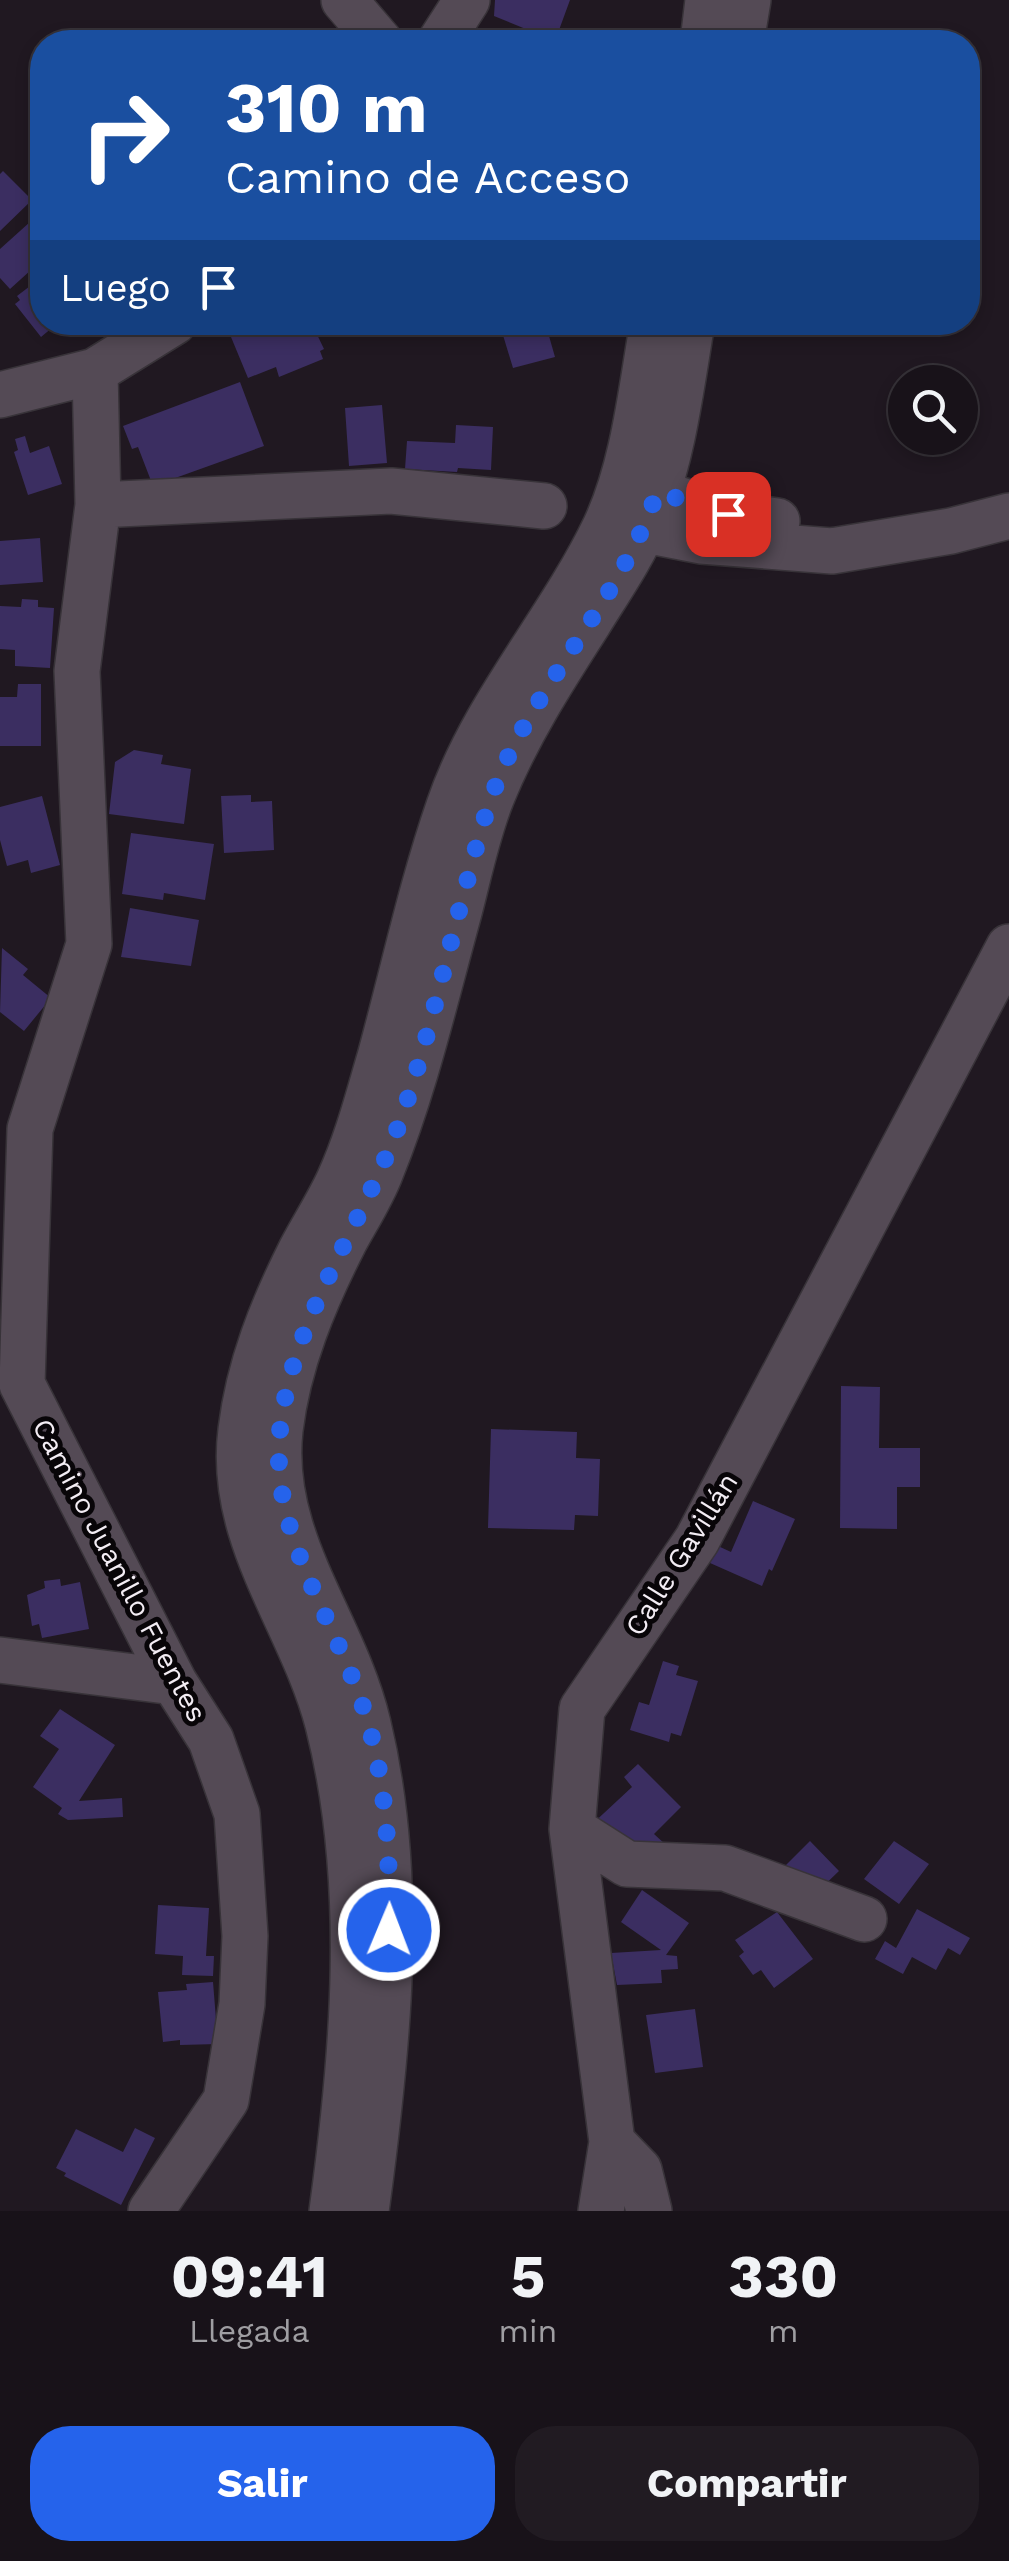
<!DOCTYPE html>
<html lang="es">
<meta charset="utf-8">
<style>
:root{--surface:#181219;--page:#211b22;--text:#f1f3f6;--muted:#9f9ea2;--line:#363238;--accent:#2563eb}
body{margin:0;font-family:"Work Sans",sans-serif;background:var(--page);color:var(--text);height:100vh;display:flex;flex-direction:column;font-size:38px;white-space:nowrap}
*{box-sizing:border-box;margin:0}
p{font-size:32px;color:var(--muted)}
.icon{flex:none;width:55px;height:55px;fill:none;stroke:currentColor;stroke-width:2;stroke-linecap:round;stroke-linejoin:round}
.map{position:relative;height:2211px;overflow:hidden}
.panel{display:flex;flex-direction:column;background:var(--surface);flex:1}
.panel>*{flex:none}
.hud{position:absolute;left:30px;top:30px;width:950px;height:305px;border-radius:40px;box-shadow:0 5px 15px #0003,0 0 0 2px var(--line);background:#1a4fa0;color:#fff;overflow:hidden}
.controls{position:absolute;left:888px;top:365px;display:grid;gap:20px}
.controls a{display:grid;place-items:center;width:90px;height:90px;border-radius:50%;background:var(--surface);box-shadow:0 5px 15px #0003,0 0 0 2px var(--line);font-size:50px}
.pin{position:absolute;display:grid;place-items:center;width:85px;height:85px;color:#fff;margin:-42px;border-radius:20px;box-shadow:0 5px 15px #0006}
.me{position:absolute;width:110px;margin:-55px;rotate:1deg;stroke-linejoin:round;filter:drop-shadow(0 0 8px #0008)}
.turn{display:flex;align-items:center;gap:35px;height:210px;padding:0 30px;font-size:45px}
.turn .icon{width:130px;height:130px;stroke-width:2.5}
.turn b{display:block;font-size:70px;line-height:85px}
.then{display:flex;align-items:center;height:95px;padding:0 30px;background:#0003;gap:20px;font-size:38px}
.eta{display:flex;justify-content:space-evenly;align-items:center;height:170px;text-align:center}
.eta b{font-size:60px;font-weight:700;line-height:70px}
.cta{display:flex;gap:20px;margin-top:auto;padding:20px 30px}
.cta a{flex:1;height:115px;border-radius:40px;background:var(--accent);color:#fff;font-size:40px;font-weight:700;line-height:115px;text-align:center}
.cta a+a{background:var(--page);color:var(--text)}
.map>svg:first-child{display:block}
.building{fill:#3b2e61}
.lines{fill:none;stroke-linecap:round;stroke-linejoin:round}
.minor-casing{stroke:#383339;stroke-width:48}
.minor{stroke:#544a55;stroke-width:45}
.route{stroke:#2563eb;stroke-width:18;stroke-dasharray:0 32.4}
.labels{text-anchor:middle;stroke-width:10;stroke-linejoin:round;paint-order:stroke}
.street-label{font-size:28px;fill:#f3edf4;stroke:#080508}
</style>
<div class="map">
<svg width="1009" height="2211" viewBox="0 0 1009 2211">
<rect width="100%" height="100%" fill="#201821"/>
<path class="building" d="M 495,0 L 570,0 L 555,41 L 494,16 Z
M 3,171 L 32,200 L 0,231 L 0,174 Z
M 30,222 L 35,227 L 40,223 L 42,226 L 42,260 L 10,289 L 0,278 L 0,249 Z
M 34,283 L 37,287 L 42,283 L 42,322 L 59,322 L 41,337 L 15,304 L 20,300 L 17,296 Z
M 255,322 L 311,322 L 324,349 L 320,351 L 323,359 L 279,377 L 276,367 L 248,378 L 231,337 L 257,327 Z
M 499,322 L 545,322 L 555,357 L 513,368 Z
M 240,382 L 264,446 L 153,486 L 138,447 L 132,449 L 123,426 Z
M 382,405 L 387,463 L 349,466 L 345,408 Z
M 456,425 L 493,427 L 491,470 L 458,468 L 457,472 L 405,469 L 407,441 L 455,443 Z
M 25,436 L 30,453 L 49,446 L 62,484 L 28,495 L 14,452 L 18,450 L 15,439 Z
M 40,538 L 43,582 L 0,585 L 0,541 Z
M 22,599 L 38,600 L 38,607 L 54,608 L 50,668 L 15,666 L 15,650 L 0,649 L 0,606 L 21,607 Z
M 18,684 L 41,684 L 41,746 L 0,746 L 0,697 L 17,697 Z
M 134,750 L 163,755 L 161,764 L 191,769 L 184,824 L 109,814 L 115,762 Z
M 251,795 L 251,802 L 272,801 L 274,850 L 224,853 L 221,796 Z
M 42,796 L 60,865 L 31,873 L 28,860 L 7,866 L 0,840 L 0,807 Z
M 131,833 L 214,844 L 205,900 L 164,893 L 163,900 L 122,894 Z
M 130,908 L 199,920 L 191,966 L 121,957 Z
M 2,948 L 28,969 L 23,975 L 51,998 L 24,1031 L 0,1012 Z
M 841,1386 L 880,1387 L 879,1448 L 920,1448 L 920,1487 L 897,1487 L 897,1529 L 840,1528 Z
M 491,1429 L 577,1432 L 576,1458 L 600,1459 L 598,1516 L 575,1515 L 574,1530 L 488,1528 Z
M 753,1501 L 795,1519 L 772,1571 L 769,1569 L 762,1586 L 710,1563 L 718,1546 L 731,1552 Z
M 60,1579 L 61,1586 L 80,1582 L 89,1629 L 42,1638 L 39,1624 L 32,1626 L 27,1595 L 45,1588 L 44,1581 Z
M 663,1661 L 679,1666 L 676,1675 L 698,1681 L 681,1736 L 671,1733 L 669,1742 L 630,1730 L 639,1702 L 649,1705 Z
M 60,1709 L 115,1745 L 79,1801 L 122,1798 L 123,1817 L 68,1820 L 58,1814 L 62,1808 L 33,1787 L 59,1749 L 40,1736 Z
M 638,1764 L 681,1807 L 654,1834 L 666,1845 L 616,1842 L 589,1827 L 632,1787 L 624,1777 Z
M 810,1841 L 839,1871 L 811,1898 L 783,1868 Z
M 894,1841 L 929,1864 L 899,1904 L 864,1879 Z
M 642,1890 L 689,1923 L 666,1955 L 677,1956 L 678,1969 L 661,1970 L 662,1983 L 617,1985 L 611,1953 L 661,1950 L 621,1922 Z
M 158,1905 L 209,1908 L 206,1956 L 214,1956 L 213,1976 L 182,1975 L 183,1956 L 155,1954 Z
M 917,1909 L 970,1938 L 960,1955 L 948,1948 L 936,1970 L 912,1957 L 903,1974 L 875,1959 L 885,1941 L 896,1948 Z
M 777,1912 L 813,1959 L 774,1988 L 761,1970 L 753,1975 L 739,1956 L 744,1952 L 735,1940 Z
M 213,1982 L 218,2044 L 180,2045 L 180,2040 L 163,2042 L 158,1992 L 187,1990 L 186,1984 Z
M 695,2009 L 703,2067 L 655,2073 L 646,2015 Z
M 135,2128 L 155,2138 L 121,2205 L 64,2176 L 66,2173 L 56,2168 L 76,2129 L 123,2152 Z"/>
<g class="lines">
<g class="minor-casing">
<path id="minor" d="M 344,0 L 380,42
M 440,42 L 467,0
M 703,42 L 708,0
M 741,42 L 748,0
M 95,371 L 98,505 L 77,671 L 89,944 L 30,1129 L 22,1384 L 174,1682 L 211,1740 L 237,1814 L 245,1936 L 242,2004 L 226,2100 L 151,2211
M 0,395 L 95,371 L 174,322
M 630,485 L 728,514 L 777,521
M 98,505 L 391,491 L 544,506
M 614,524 L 701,541 L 832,551 L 951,531 L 1009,516
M 0,1660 L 174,1682
M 572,1829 L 627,1864 L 725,1868 L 864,1919
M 612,2142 L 639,2170 L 649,2211
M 332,2211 C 354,2052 368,1881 328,1724 C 302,1623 227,1539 241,1430 C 249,1365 272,1308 301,1250 C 313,1227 328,1204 339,1180 C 357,1141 368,1098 380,1057 C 403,973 421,887 449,806 C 484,704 559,623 605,527 C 634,465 641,390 653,322
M 366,2211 C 388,2051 406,1882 368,1724 C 344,1622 268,1540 280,1430 C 288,1363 314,1301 344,1242 C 357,1218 372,1195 381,1171 C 415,1087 435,999 459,912 C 469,874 477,833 492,796 C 517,734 553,678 589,622 C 610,588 634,554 648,518 C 673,456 681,388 692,322
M 601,2211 L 612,2142 L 572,1829 L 582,1709 L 697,1540 L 1009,947"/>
</g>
<use href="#minor" class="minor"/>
</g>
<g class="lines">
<path class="route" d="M 389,1930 C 390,1859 387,1784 366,1716 C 337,1620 269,1536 280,1431 C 292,1315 365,1223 402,1116 C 429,1038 446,957 468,878 C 479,836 490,793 510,753 C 554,664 625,587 657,492 L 728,514"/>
</g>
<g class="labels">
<g class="street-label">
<text transform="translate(681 1554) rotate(-58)" y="10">Calle Gavillán</text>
<text transform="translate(120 1570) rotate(62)" y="10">Camino Juanillo Fuentes</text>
</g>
</g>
</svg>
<div class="controls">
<a><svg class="icon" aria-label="search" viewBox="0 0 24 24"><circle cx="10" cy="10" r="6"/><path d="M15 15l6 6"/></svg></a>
</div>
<div class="pin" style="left:728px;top:514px;background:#d93025"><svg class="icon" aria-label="arrive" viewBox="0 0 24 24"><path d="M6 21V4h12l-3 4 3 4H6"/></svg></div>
<svg class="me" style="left:389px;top:1930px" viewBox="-20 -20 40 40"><circle r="17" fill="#2563eb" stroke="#fff" stroke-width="3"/><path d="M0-11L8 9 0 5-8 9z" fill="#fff"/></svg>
<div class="hud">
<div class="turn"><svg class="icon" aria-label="right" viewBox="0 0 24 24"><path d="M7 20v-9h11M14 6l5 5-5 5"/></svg><div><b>310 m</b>Camino de Acceso</div></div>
<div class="then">Luego<svg class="icon" aria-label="arrive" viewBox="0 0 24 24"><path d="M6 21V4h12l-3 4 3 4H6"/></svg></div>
</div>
</div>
<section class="panel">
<div class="eta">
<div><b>09:41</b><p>Llegada</p></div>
<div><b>5</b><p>min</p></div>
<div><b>330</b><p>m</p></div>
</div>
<div class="cta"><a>Salir</a><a>Compartir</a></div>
</section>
